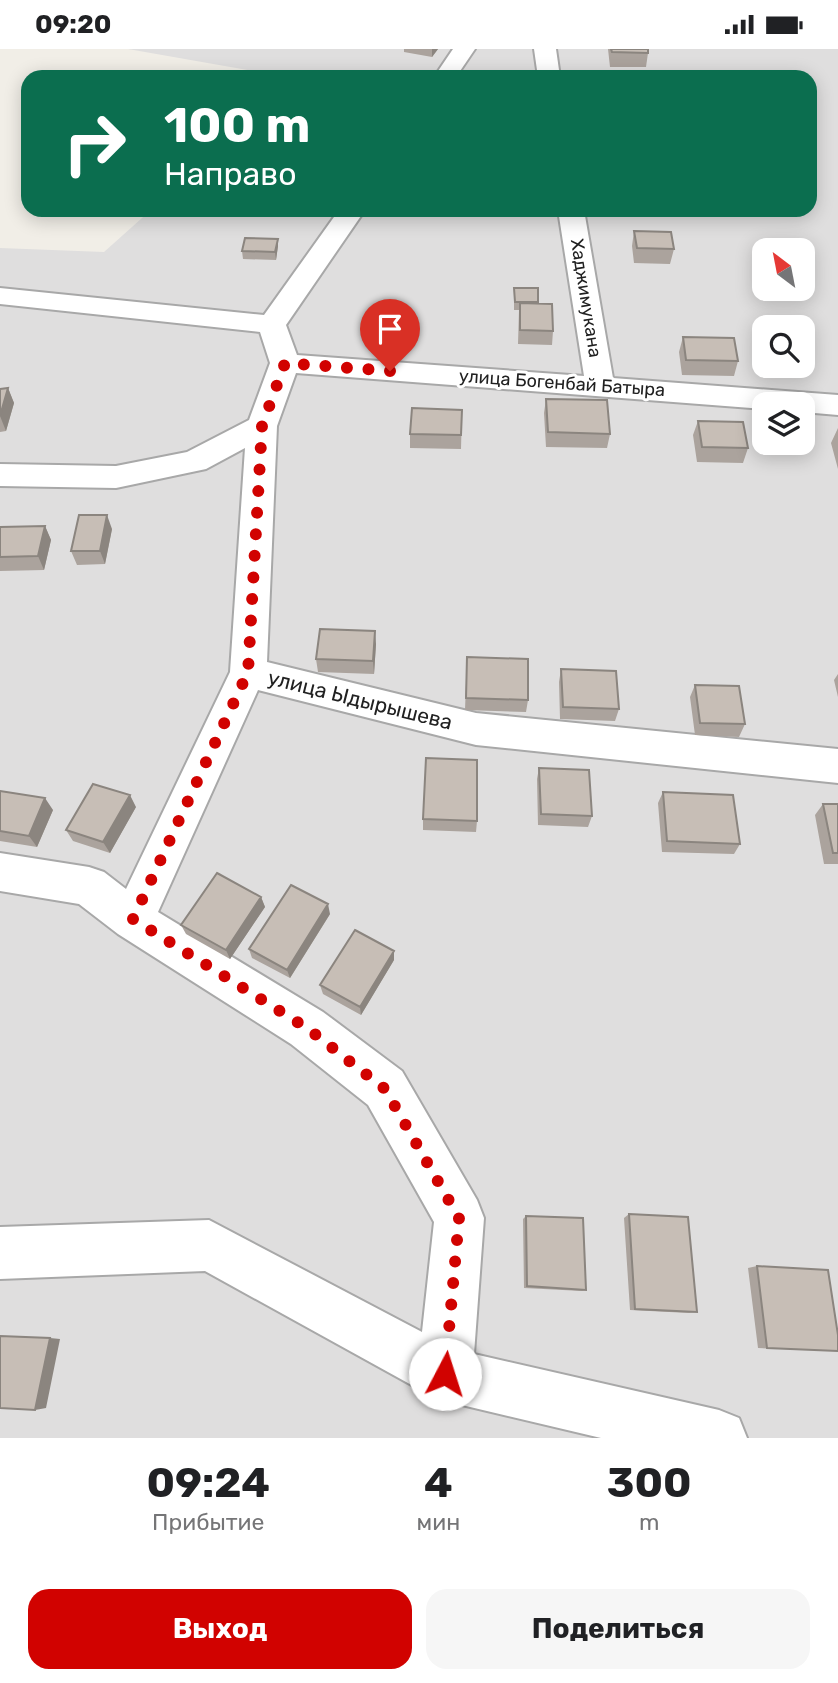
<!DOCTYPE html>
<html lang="ru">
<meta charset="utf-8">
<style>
:root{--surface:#fff;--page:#f6f6f6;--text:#202124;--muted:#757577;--accent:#d10200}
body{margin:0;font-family:Rubik,sans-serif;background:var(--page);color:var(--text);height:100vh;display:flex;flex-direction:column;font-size:26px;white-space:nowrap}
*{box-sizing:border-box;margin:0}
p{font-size:23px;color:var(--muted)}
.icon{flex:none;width:38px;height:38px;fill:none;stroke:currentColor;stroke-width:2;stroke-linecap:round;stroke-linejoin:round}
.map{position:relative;height:1389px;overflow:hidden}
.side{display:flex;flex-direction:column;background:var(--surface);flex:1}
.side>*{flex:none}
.guide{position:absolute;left:21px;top:21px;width:796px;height:147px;border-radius:21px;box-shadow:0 4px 18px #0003;background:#0b6e4f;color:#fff;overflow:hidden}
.needle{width:46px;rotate:328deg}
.controls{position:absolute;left:752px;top:189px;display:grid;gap:14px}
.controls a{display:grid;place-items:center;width:63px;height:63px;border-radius:14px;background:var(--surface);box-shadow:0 4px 18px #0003;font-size:35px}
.pin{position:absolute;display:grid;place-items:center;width:60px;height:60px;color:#fff;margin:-72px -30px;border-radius:50% 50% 50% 0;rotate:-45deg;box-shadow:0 0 7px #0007}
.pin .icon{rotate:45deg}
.me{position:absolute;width:77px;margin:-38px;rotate:5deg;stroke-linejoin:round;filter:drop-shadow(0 0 5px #0008)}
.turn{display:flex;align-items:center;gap:24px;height:147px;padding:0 28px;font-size:32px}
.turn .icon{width:91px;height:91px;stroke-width:2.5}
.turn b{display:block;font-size:49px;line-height:60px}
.eta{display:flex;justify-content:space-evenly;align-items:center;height:119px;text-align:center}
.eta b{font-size:42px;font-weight:700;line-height:49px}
.action{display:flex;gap:14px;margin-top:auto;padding:14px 28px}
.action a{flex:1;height:80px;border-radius:21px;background:var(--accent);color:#fff;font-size:28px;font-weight:700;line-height:80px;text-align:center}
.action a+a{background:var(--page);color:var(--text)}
.status{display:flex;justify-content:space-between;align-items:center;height:49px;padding:0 35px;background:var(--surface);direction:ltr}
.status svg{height:19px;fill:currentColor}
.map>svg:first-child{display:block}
.residential{fill:#dfdede;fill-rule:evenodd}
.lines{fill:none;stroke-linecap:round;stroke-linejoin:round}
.minor-casing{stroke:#a8a8a8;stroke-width:4}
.minor{fill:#fff;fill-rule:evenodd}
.wall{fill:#aba39d}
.shaded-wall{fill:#8b857f}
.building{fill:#c7beb6;stroke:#8b857f;stroke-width:2}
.route{stroke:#d10200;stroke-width:12;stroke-dasharray:0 21.6}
.labels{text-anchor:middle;stroke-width:6;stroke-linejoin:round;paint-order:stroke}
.far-street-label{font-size:18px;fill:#212121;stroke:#fff}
.street-label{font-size:21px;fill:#212121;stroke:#fff}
</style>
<div class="status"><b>09:20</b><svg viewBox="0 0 49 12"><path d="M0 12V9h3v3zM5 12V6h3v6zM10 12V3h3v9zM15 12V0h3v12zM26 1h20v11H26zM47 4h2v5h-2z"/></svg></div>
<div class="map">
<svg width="838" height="1389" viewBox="0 0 838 1389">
<rect width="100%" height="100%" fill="#f1eee7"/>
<path class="residential" d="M 128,0 L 838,0 L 838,1389 L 0,1389 L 0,199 L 104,203 L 151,161 L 810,161 L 810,28 L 288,28 ZM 765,201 L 803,201 L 803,240 L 765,240 ZM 765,278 L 803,278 L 803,317 L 765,317 ZM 765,355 L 803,355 L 803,394 L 765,394 Z"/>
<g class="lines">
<g class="minor-casing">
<path id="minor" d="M 453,0 L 475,0 L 456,28 L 434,28 Z
M 534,0 L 556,0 L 560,28 L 538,28 Z
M 339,161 L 365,161 L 286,276 L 297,306 L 584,327 L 558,161 L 584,161 L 613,329 L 838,346 L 838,366 L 803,363 L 803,355 L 765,355 L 765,360 L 296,324 L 277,377 L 267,613 L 476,664 L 838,700 L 838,734 L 476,696 L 258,641 L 158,863 L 323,963 L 402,1022 L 477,1151 L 484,1169 L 474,1305 L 719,1361 L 739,1369 L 747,1389 L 601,1389 L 445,1352 L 426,1344 L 205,1222 L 0,1230 L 0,1178 L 209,1171 L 422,1283 L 434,1173 L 368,1056 L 291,995 L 118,885 L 79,855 L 0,842 L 0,804 L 89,818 L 104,823 L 126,840 L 230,623 L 245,399 L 206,420 L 116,439 L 0,437 L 0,415 L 116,417 L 187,403 L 249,371 L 270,314 L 260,283 L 0,255 L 0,239 L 264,266 Z"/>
</g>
<use href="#minor" class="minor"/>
</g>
<path class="wall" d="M 404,0 L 438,0 L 432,8 L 404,3 Z
M 608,0 L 648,0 L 648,4 L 646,18 L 610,18 Z
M 512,161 L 551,161 L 551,167 L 512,166 Z
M 634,182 L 674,200 L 670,215 L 634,214 L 632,197 Z
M 278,190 L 278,197 L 276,211 L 243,210 L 242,202 Z
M 514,239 L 538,239 L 538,255 L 553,282 L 552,296 L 518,295 L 519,261 L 514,261 Z
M 683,288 L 738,312 L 734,327 L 682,326 L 679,303 Z
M 8,339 L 14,354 L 6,382 L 0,383 L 0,340 Z
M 546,350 L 610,385 L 607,399 L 546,398 L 544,364 Z
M 462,361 L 461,400 L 410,399 L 410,385 Z
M 698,372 L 748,399 L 743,414 L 697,413 L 693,386 Z
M 838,379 L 838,420 L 831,394 Z
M 45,477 L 51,491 L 44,521 L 0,522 L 0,478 Z
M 112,480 L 105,515 L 77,516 L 71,502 Z
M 376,595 L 374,625 L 318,623 L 316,610 Z
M 467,608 L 528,651 L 526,663 L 465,661 Z
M 561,620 L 619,660 L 615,672 L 560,670 L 559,633 Z
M 838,625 L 838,648 L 834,631 Z
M 695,636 L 745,675 L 739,688 L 695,686 L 690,648 Z
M 539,719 L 592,767 L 588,778 L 538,776 L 537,730 Z
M 0,742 L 53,761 L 37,798 L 0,792 Z
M 663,743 L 740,795 L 734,805 L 662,803 L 658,754 Z
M 823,755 L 838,755 L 838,815 L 824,815 L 815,766 Z
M 136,758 L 110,804 L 73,792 L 66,781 Z
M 423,770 L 477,772 L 476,783 L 423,781 Z
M 261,848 L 265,858 L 230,910 L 186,885 L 181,876 Z
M 330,865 L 290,929 L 252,909 L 249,900 Z
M 394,911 L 361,966 L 323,945 L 320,936 Z
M 629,1165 L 697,1263 L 689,1264 L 630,1261 L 624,1169 Z
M 526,1167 L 586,1241 L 582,1242 L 524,1239 L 523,1170 Z
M 757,1217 L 838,1302 L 758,1299 L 748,1219 Z"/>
<path class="shaded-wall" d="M 432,0 L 438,0 L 432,8 Z
M 278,190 L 278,197 L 276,211 L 275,203 Z
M 8,339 L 14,354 L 6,382 L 0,367 Z
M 107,466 L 112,480 L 105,515 L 100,502 Z
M 45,477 L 51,491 L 44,521 L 38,507 Z
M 375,582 L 376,595 L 374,625 L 373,612 Z
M 130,746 L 136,758 L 110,804 L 103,793 Z
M 45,749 L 53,761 L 37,798 L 29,787 Z
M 261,848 L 265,858 L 230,910 L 226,901 Z
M 328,855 L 330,865 L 290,929 L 287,921 Z
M 394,902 L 394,911 L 361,966 L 360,958 Z
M 50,1289 L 60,1290 L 46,1359 L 35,1361 Z"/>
<path class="building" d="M 611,0 L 648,0 L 648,4 L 612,3 Z
M 634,182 L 671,183 L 674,200 L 637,199 Z
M 245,189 L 278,190 L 275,203 L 242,202 Z
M 514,239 L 538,239 L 538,253 L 515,253 Z
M 520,254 L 552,255 L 553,282 L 520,281 Z
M 683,288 L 734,289 L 738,312 L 686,311 Z
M 8,339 L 0,367 L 0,340 Z
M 546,350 L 607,351 L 610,385 L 548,383 Z
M 412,359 L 462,361 L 461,386 L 410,385 Z
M 698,372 L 743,373 L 748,399 L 702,398 Z
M 79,466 L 107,466 L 100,502 L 71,502 Z
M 45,477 L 38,507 L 0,508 L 0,478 Z
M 320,580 L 375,582 L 373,612 L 316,610 Z
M 467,608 L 528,610 L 528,651 L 466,649 Z
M 561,620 L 616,622 L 619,660 L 563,658 Z
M 695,636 L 739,637 L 745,675 L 700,674 Z
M 426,709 L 477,711 L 477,772 L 423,770 Z
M 539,719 L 589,721 L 592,767 L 541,765 Z
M 93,735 L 130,746 L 103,793 L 66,781 Z
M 0,742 L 45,749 L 29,787 L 0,782 Z
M 663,743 L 733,746 L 740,795 L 667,792 Z
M 823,755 L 838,755 L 838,804 L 833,804 Z
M 217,824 L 261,848 L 226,901 L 181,876 Z
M 291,836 L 328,855 L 287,921 L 249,900 Z
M 355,881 L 394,902 L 360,958 L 320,936 Z
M 629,1165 L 688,1168 L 697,1263 L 635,1260 Z
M 526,1167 L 583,1169 L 586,1241 L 527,1237 Z
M 757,1217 L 828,1221 L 838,1286 L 838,1302 L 767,1299 Z
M 0,1287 L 50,1289 L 35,1361 L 0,1359 Z"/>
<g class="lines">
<path class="route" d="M 390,322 L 285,314 L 262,377 L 248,623 L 133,870 L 307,979 L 385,1040 L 459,1169 L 445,1325"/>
</g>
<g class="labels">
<g class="far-street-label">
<text transform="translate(586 249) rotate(81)" y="6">Хаджимукана</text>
<text transform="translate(562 334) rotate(4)" y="6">улица Богенбай Батыра</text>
</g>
<g class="street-label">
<text transform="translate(360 651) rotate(14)" y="7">улица Ыдырышева</text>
</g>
</g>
</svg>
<div class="controls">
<a><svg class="needle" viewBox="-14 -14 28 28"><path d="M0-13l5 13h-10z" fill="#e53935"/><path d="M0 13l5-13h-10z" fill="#757577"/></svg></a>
<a><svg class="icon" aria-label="search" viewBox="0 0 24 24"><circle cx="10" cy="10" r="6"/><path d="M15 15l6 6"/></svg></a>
<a><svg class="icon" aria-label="layers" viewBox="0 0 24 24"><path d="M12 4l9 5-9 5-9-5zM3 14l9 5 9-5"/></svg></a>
</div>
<div class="pin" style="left:390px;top:322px;background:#d93025"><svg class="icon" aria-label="arrive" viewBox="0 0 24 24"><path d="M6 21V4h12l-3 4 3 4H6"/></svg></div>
<svg class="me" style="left:445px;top:1325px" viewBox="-20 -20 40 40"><circle r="19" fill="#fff"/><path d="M0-13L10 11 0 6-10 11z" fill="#d10200"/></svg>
<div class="guide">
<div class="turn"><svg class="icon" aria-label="right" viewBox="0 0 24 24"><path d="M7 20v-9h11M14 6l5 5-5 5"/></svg><div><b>100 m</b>Направо</div></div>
</div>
</div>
<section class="side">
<div class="eta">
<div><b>09:24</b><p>Прибытие</p></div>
<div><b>4</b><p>мин</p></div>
<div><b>300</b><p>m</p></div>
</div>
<div class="action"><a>Выход</a><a>Поделиться</a></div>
</section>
